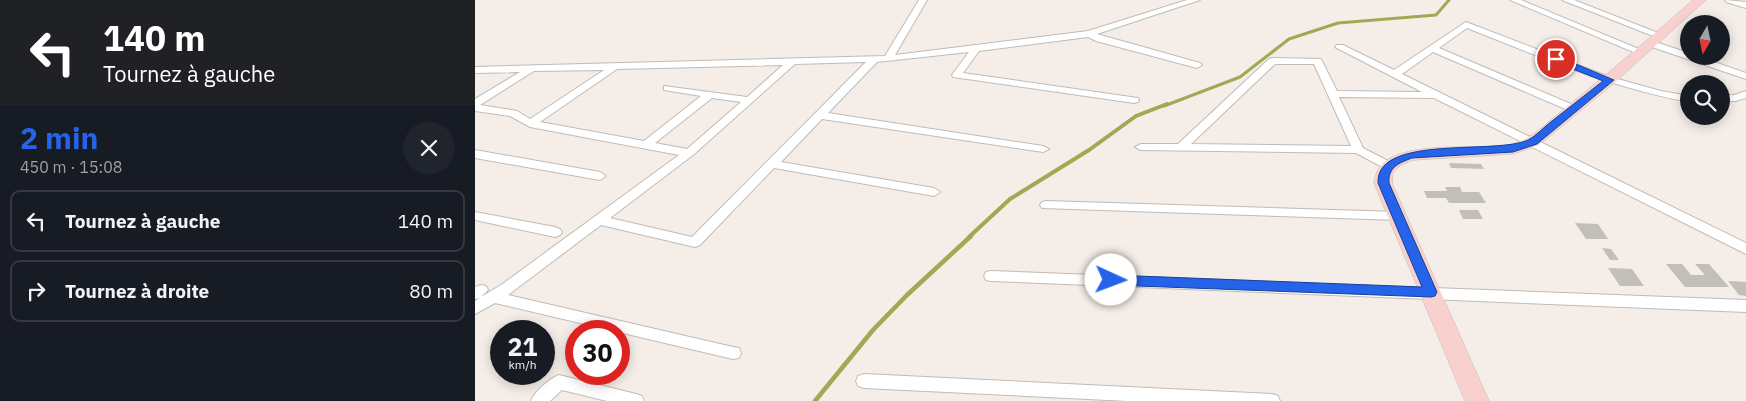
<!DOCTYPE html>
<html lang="fr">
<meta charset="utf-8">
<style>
:root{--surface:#171b24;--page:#20242c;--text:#f1f3f6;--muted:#9ea1a6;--line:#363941;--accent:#2563eb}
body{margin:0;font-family:"IBM Plex Sans",sans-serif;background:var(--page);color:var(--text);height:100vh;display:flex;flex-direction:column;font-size:19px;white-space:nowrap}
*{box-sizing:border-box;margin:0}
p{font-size:16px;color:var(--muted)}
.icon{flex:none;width:28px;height:28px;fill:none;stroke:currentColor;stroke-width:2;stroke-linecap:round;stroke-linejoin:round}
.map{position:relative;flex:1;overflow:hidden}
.details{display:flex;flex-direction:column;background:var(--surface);width:475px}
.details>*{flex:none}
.top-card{background:#202124;color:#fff;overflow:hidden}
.needle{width:32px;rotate:189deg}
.fabs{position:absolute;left:1205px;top:15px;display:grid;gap:10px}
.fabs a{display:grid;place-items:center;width:50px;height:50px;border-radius:50%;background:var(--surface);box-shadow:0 2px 12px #0003;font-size:25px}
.speed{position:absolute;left:15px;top:320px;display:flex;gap:10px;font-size:25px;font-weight:700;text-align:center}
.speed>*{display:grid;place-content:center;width:65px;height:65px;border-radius:50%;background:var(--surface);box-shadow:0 2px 12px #0003;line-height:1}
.speed small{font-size:12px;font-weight:400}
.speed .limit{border:8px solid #d22;background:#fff;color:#111}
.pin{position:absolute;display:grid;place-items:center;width:42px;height:42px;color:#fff;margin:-21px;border:2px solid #fff;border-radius:50%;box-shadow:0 1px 5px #0007}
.me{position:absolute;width:55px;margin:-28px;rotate:92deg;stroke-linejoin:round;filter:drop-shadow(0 0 4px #0008)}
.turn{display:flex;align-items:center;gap:18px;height:105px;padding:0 20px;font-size:22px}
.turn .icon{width:65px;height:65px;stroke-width:2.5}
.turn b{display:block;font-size:35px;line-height:42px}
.round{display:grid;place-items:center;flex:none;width:52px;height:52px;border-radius:26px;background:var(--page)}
.summary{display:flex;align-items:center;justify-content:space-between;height:85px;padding:0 20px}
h1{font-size:30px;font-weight:700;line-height:38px;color:var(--accent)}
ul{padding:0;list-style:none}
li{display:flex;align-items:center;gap:15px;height:62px;margin:0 10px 8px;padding:0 10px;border:2px solid var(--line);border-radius:10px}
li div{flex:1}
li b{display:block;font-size:19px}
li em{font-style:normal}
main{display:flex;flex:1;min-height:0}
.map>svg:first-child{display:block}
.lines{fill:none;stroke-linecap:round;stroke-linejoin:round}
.stream-far2{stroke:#a0a954;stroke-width:3}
.stream-far1{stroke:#a0a954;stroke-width:4}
.stream{stroke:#a0a954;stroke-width:4.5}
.building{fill:#c2bfb9}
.street-casing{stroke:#c1bbb6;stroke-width:2}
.secondary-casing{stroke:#c1bbb6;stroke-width:1}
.street{fill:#fff;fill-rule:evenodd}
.secondary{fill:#f8d1ce;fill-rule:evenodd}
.route{fill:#2563eb;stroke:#184099}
</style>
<main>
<section class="details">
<div class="top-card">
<div class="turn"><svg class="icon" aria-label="left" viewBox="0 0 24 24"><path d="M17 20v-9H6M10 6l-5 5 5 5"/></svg><div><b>140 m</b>Tournez à gauche</div></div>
</div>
<div class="summary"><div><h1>2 min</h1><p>450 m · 15:08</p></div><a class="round"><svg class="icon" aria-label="close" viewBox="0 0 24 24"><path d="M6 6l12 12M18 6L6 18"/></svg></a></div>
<ul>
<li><svg class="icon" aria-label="left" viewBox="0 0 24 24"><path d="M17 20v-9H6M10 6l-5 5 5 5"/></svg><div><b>Tournez à gauche</b></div><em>140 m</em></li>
<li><svg class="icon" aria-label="right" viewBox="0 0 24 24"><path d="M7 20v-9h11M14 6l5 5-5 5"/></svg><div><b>Tournez à droite</b></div><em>80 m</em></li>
</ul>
</section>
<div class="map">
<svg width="1271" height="401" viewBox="0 0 1271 401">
<rect width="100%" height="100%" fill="#f4ede8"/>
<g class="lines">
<path class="stream-far2" d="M 689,106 L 765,77 L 814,39 L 863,23 L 961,15 L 974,0"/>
<path class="stream-far1" d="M 494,237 L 535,199 L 614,150 L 661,116 L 692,104"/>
<path class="stream" d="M 340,401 L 398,330 L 432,295 L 496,236"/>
</g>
<path class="building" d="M 974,163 L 1006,164 L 1009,169 L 976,168 Z
M 970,187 L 985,187 L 987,192 L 1004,192 L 1011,203 L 974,203 L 971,198 L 952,198 L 949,191 L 972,191 Z
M 984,210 L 1003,210 L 1008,219 L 988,219 Z
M 1100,223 L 1123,224 L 1133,239 L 1111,239 Z
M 1127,248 L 1136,249 L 1144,260 L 1135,260 Z
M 1191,264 L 1207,264 L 1216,275 L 1230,275 L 1220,264 L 1234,264 L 1254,287 L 1210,287 Z
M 1133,268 L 1157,269 L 1169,286 L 1145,286 Z
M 1253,281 L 1271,282 L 1271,296 L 1264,295 Z"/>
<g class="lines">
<g class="street-casing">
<path id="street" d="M 444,0 L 452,0 L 420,55 L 613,31 L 712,0 L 725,0 L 622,34 L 725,63 L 727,65 L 722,68 L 621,41 L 613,37 L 504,51 L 488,73 L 663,98 L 664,100 L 663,102 L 659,103 L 478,77 L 477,75 L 494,52 L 402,62 L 353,113 L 568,146 L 574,149 L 568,152 L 347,119 L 306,162 L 459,188 L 465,192 L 459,196 L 299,168 L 225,245 L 220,247 L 126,225 L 33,295 L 258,347 L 264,348 L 266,353 L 264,358 L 258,359 L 20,303 L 0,314 L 0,301 L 5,298 L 0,299 L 0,287 L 6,285 L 11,286 L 13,290 L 6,297 L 26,285 L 204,155 L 55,127 L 35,116 L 0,111 L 0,99 L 45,72 L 0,73 L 0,67 L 410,56 ZM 391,62 L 217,237 L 135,218 L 218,155 L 320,64 ZM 308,65 L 272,97 L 189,86 L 189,90 L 226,96 L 169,141 L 65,122 L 142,69 ZM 129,70 L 55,119 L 42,111 L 5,105 L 59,71 ZM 237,98 L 266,102 L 212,149 L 180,143 Z
M 1035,0 L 1046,0 L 1171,52 L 1166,55 L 1163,54 Z
M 1087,0 L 1099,0 L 1191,36 L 1186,39 L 1183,38 Z
M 1250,0 L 1271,2 L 1271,8 L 1251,2 Z
M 991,22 L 1132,76 L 1186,91 L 1214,96 L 1214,102 C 1136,88 1065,57 992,28 L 964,48 L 1103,107 L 1104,109 L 1103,111 L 1095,111 L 958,52 L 927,74 L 1271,243 L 1271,254 L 959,98 L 864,97 L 888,148 L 917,163 L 919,166 L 913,170 L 881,153 L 666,150 L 660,147 L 666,144 L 703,144 L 794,59 L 797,58 L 846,59 L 862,91 L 947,92 L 860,47 L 862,45 L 868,45 L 919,70 ZM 800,64 L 839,64 L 876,146 L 716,144 Z
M 1177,41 L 1214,53 L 1214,56 L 1222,56 L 1271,73 L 1271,79 L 1174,46 L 1172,44 Z
M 1271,91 L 1271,98 L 1260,101 L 1246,101 L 1246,95 L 1259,95 Z
M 0,150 L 125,172 L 131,176 L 125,180 L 0,158 Z
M 571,201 L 923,212 L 929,216 L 923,220 L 567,208 L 565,205 L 567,202 Z
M 0,212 L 80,227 L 85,229 L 87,232 L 85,235 L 80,237 L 0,220 Z
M 516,271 L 1271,300 L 1271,312 L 516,281 L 511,280 L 509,276 L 511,272 Z
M 389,374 L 797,394 L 803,396 L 805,401 L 653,401 L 389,388 L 383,386 L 381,381 L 383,376 Z
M 84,375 L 161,394 L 167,396 L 169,401 L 132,401 L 87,390 L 75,401 L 56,401 C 60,391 74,379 84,375 Z"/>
</g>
<g class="secondary-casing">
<path id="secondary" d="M 1218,0 L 1231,0 L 1139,83 L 1064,145 L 1038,154 L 938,160 L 926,165 L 918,172 L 917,183 L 1014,401 L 990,401 L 899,183 C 903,133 1004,153 1038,144 C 1059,138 1076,119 1093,106 C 1136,71 1177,36 1218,0 Z"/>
</g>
<use href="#street" class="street"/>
<use href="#secondary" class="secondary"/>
</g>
<path class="route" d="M 1078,57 L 1084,57 L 1139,80 L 1062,144 L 1038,152 L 937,158 C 924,163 913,167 914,183 L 962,292 L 960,296 L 956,297 L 636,285 L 632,283 L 630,280 L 632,277 L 636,275 L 947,287 L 903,183 C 901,134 1021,155 1053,140 C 1061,136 1069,127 1077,121 C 1094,108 1111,94 1128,81 L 1078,61 Z"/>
</svg>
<div class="fabs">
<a><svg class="needle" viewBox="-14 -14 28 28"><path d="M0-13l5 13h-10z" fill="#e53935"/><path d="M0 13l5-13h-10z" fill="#9ea1a6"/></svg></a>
<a><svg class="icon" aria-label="search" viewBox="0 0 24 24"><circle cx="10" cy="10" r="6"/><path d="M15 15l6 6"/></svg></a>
</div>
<div class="speed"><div>21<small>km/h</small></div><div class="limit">30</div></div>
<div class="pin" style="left:1081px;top:59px;background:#d93025"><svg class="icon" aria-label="arrive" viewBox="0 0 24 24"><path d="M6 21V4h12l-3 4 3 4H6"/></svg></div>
<svg class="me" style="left:636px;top:280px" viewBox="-20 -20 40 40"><circle r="19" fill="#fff"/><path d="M0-13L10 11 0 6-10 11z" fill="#2563eb"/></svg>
</div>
</main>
